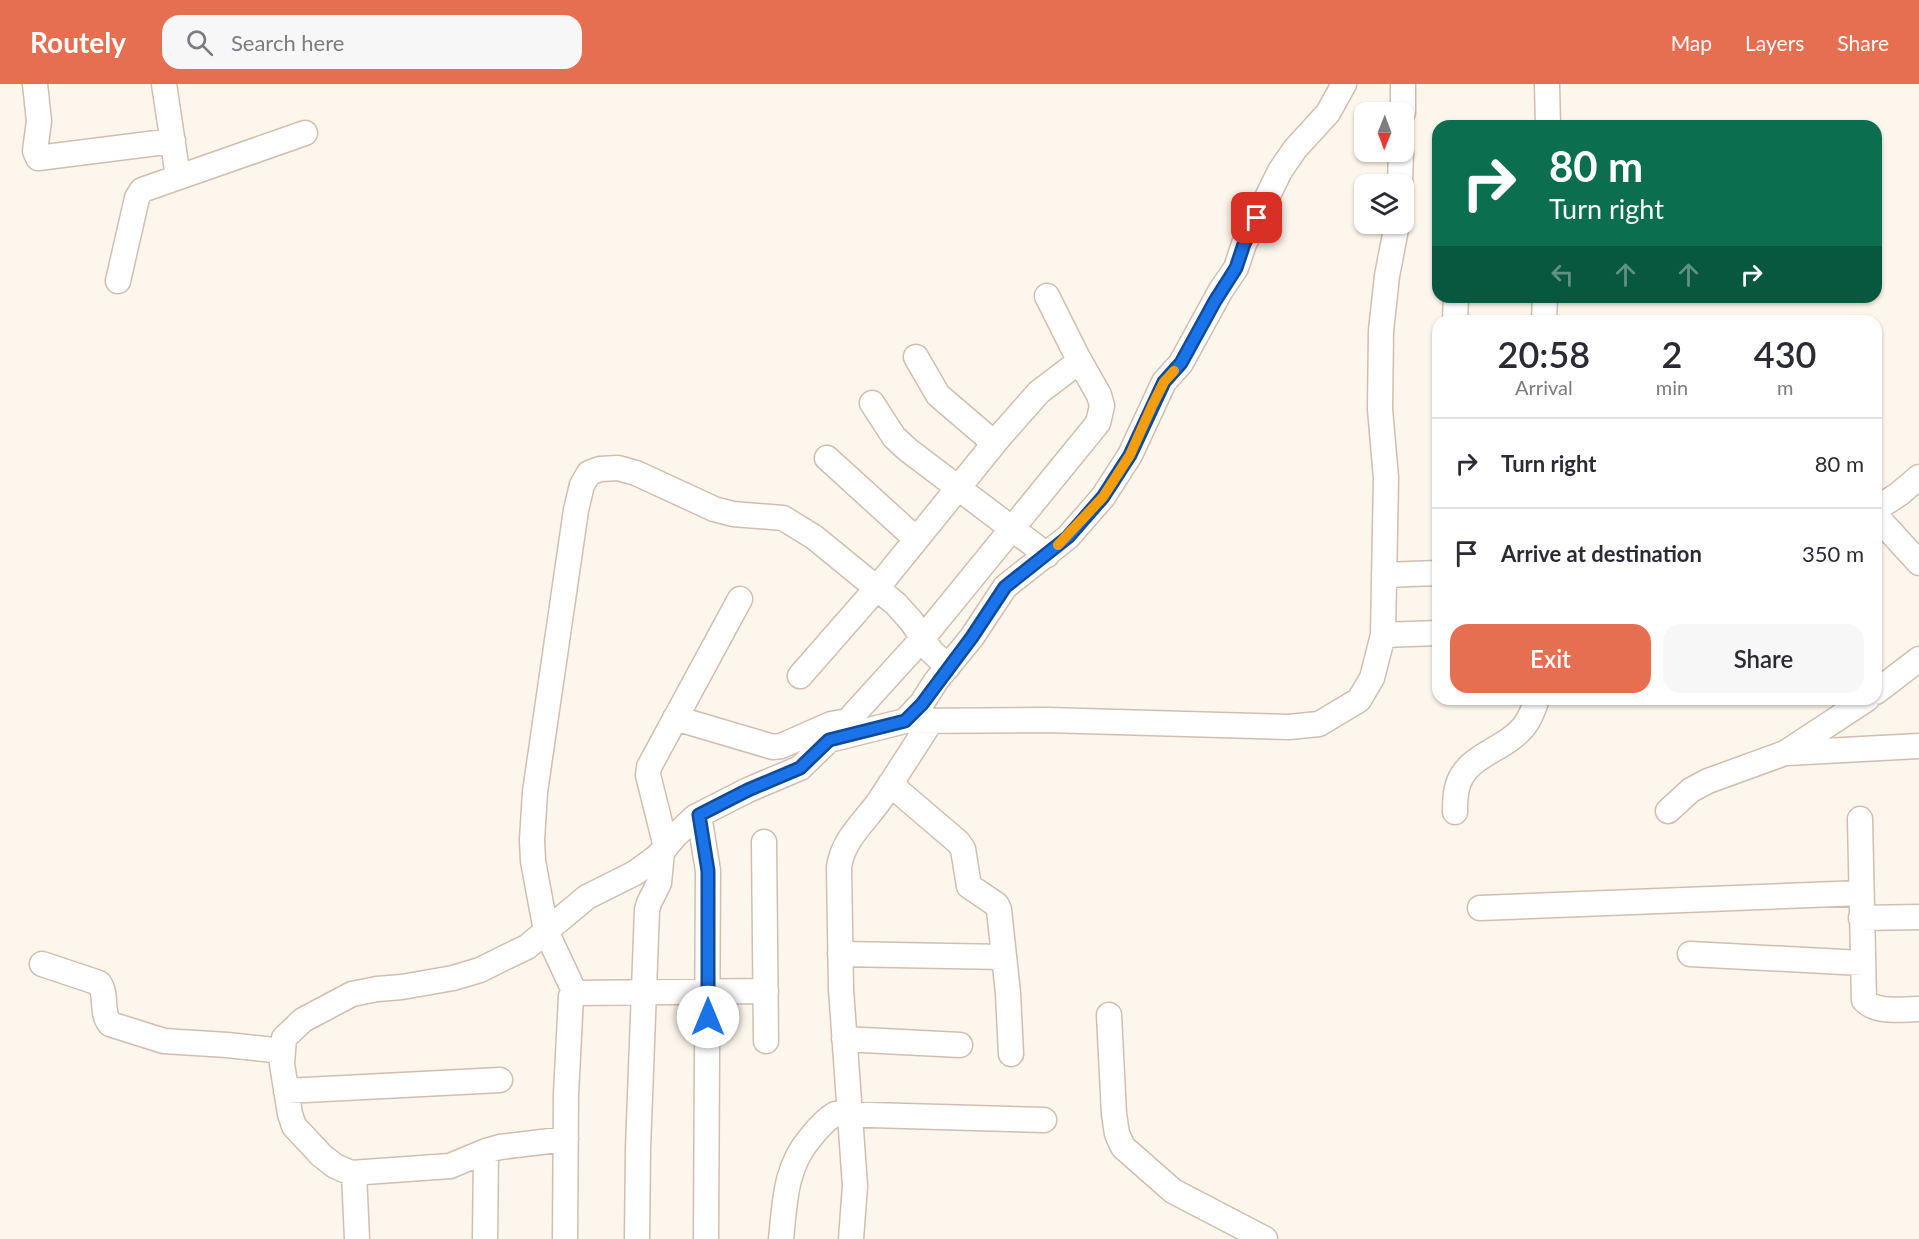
<!DOCTYPE html>
<style>
:root{--surface:#fff;--page:#f7f7f7;--text:#2b2b33;--muted:#7c7c81;--line:#e1e1e2;--accent:#e76f51}
body{margin:0;font-family:Lato,sans-serif;background:var(--page);color:var(--text);height:100vh;display:flex;flex-direction:column;font-size:22px;white-space:nowrap}
*{box-sizing:border-box;margin:0}
p{font-size:20px;color:var(--muted)}
.icon{flex:none;width:33px;height:33px;fill:none;stroke:currentColor;stroke-width:2;stroke-linecap:round;stroke-linejoin:round}
.map{position:relative;flex:1;overflow:hidden}
.sheet{position:absolute;left:1432px;top:231px;width:450px;height:390px;display:flex;flex-direction:column;background:var(--surface);border-radius:18px;box-shadow:0 2px 4px #0004}
.sheet>*{flex:none}
.top-card{position:absolute;left:1432px;top:36px;width:450px;height:183px;border-radius:18px;box-shadow:0 2px 4px #0004;background:#0b6e4f;color:#fff;overflow:hidden}
.needle{width:39px;rotate:181deg}
.buttons{position:absolute;left:1354px;top:18px;display:grid;gap:12px}
.buttons a{display:grid;place-items:center;width:60px;height:60px;border-radius:12px;background:var(--surface);box-shadow:0 2px 4px #0004;font-size:30px}
.pin{position:absolute;display:grid;place-items:center;width:51px;height:51px;color:#fff;margin:-26px;border-radius:12px;box-shadow:0 3px 9px #0006}
.me{position:absolute;width:66px;margin:-33px;rotate:0deg;stroke-linejoin:round;filter:drop-shadow(0 0 4px #0008)}
.turn{display:flex;align-items:center;gap:21px;height:126px;padding:0 18px;font-size:27px}
.turn .icon{width:78px;height:78px;stroke-width:2.5}
.turn b{display:block;font-size:42px;line-height:51px}
.lanes{display:flex;align-items:center;height:57px;padding:0 18px;background:#0003;justify-content:center;gap:30px;direction:ltr}
.lanes .off{opacity:.35}
.eta{display:flex;justify-content:space-evenly;align-items:center;height:102px;text-align:center}
.eta b{font-size:36px;font-weight:600;line-height:42px}
.action{display:flex;gap:12px;margin-top:auto;padding:12px 18px}
.action a{flex:1;height:69px;border-radius:18px;background:var(--accent);color:#fff;font-size:24px;font-weight:600;line-height:69px;text-align:center}
.action a+a{background:var(--page);color:var(--text)}
ul{padding:0;list-style:none}
li{display:flex;align-items:center;gap:18px;height:90px;padding:0 18px;border-top:2px solid var(--line)}
li div{flex:1}
li b{display:block;font-size:22px}
li em{font-style:normal}
header{display:flex;align-items:center;gap:36px;box-sizing:border-box;height:84px;padding:0 30px;background:var(--accent);color:#fff}
header strong{font-size:28px}
nav{display:flex;gap:33px;margin-inline-start:auto;font-size:21px}
.search{width:420px;height:54px;background:var(--page);display:flex;align-items:center;gap:15px;box-sizing:border-box;padding:0 21px;border-radius:18px;color:var(--muted);font-size:22px}
.map>svg:first-child{display:block}
.lines{fill:none;stroke-linecap:round;stroke-linejoin:round}
.minor-casing{stroke:#d1beb0;stroke-width:27}
.minor{stroke:#fff;stroke-width:24}
.route-casing{stroke:#114b97;stroke-width:15}
.route{stroke:#1a73e8;stroke-width:10}
.slow{stroke:#f59e0b;stroke-width:10}
</style>
<header>
<strong>Routely</strong>
<div class="search"><svg class="icon" aria-label="search" viewBox="0 0 24 24"><circle cx="10" cy="10" r="6"/><path d="M15 15l6 6"/></svg>Search here</div>
<nav><a>Map</a><a>Layers</a><a>Share</a></nav>
</header>
<div class="map">
<svg width="1919" height="1155" viewBox="0 0 1919 1155">
<rect width="100%" height="100%" fill="#fdf6ec"/>
<g class="lines">
<g class="minor-casing">
<path id="minor" d="M 35,0 L 39,37 L 35,67 L 38,74 L 173,57
M 164,0 L 178,93
M 1547,0 L 1548,42
M 1403,28 L 1403,0
M 1400,100 L 1401,68
M 118,197 L 137,114 L 142,106 L 305,49
M 1455,237 L 1456,213
M 1544,237 L 1545,213
M 916,273 L 938,311 L 994,359
M 872,319 L 894,353 L 908,366 L 1047,471
M 827,374 L 916,455
M 1876,425 L 1899,410 L 1919,393
M 1876,432 L 1919,479
M 1384,491 L 1438,489
M 1383,551 L 1438,549
M 800,592 L 877,504 L 1001,351 L 1039,308 L 1080,277
M 1876,608 L 1919,575
M 675,634 L 773,663 L 781,662 L 831,640 L 842,638
M 905,637 L 1047,636 L 1289,643 L 1319,640 L 1359,616 L 1372,594 L 1383,551 L 1386,394 L 1380,325 L 1381,247 L 1387,192 L 1397,140
M 849,638 L 853,631 L 922,555 L 1098,339 L 1102,322 L 1099,311 L 1078,274 L 1047,212
M 1787,669 L 1919,662
M 890,700 L 958,758 L 963,765 L 969,802 L 997,821 L 999,826 L 1008,909 L 1011,970
M 1668,727 L 1691,706 L 1708,697 L 1785,669 L 1867,615
M 1455,728 C 1455,720 1455,712 1457,704 C 1465,670 1506,667 1525,641 C 1531,633 1534,624 1537,615
M 699,731 L 708,787 L 706,1155
M 1860,735 L 1864,916 C 1877,930 1901,925 1919,925
M 764,758 L 766,957
M 666,763 L 648,691 L 649,683 L 740,515
M 1480,824 L 1861,809
M 1861,834 L 1919,833
M 840,870 L 1004,873
M 1690,870 L 1862,879
M 42,880 L 99,899 C 108,911 100,928 110,940 L 164,957 L 227,961 L 283,967
M 575,909 L 546,847 L 533,777 L 532,756 L 535,708 L 576,426 L 582,401 L 589,389 L 600,385 L 618,384 L 636,389 L 714,425 L 733,430 L 783,434 L 814,453 L 896,520 L 912,538 L 931,567 L 948,583
M 1109,931 L 1114,1030 L 1117,1050 L 1123,1063 L 1173,1107 L 1265,1155
M 844,955 L 960,961
M 286,1007 L 500,996
M 566,1055 L 500,1063 L 486,1067 L 450,1082 L 351,1089 L 335,1082 L 321,1071 L 294,1042 L 290,1030 L 282,980 L 284,954 L 303,936 L 352,910 L 377,905 L 402,903 L 453,894 L 480,886 L 504,874 L 527,863 L 587,813 L 635,789 L 657,773 L 676,751 L 695,733 L 748,706 L 800,684 L 829,656 L 905,637 L 922,619 L 936,597 L 972,553 L 1005,503 L 1068,453 L 1103,413 L 1130,371 L 1164,298 L 1181,279 L 1221,206 L 1236,184 L 1244,160 L 1280,87 L 1295,65 L 1328,29 L 1344,0
M 354,1089 L 357,1155
M 485,1155 L 486,1067
M 565,1155 L 566,1011 L 571,912 L 575,909 L 766,907
M 637,1155 L 638,1065 L 647,826 L 649,819 L 659,799 L 662,768
M 781,1155 C 785,1117 785,1083 811,1053 C 818,1044 825,1036 835,1030 L 1044,1036
M 851,1155 L 855,1102 L 841,905 L 839,783 C 843,755 864,739 880,716 C 897,690 914,664 931,637"/>
</g>
<use href="#minor" class="minor"/>
</g>
<g class="lines">
<g class="route-casing">
<path id="route" d="M 708,933 L 708,787 L 699,731 L 748,706 L 800,684 L 829,656 L 905,637 L 922,620 L 972,553 L 1005,503 L 1068,453 L 1103,413 L 1130,371 L 1164,298 L 1181,279 L 1215,217 L 1236,184 L 1244,160 L 1257,134"/>
</g>
<use href="#route" class="route"/>
<path class="slow" d="M 1058,461 L 1103,413 L 1130,371 L 1152,322 L 1164,298 L 1174,287"/>
</g>
</svg>
<div class="buttons">
<a><svg class="needle" viewBox="-14 -14 28 28"><path d="M0-13l5 13h-10z" fill="#e53935"/><path d="M0 13l5-13h-10z" fill="#7c7c81"/></svg></a>
<a><svg class="icon" aria-label="layers" viewBox="0 0 24 24"><path d="M12 4l9 5-9 5-9-5zM3 14l9 5 9-5"/></svg></a>
</div>
<div class="pin" style="left:1257px;top:134px;background:#d93025"><svg class="icon" aria-label="arrive" viewBox="0 0 24 24"><path d="M6 21V4h12l-3 4 3 4H6"/></svg></div>
<svg class="me" style="left:708px;top:933px" viewBox="-20 -20 40 40"><circle r="19" fill="#fff"/><path d="M0-13L10 11 0 6-10 11z" fill="#1a73e8"/></svg>
<div class="top-card">
<div class="turn"><svg class="icon" aria-label="right" viewBox="0 0 24 24"><path d="M7 20v-9h11M14 6l5 5-5 5"/></svg><div><b>80 m</b>Turn right</div></div>
<div class="lanes"><svg class="icon off" aria-label="left" viewBox="0 0 24 24"><path d="M17 20v-9H6M10 6l-5 5 5 5"/></svg><svg class="icon off" aria-label="ahead" viewBox="0 0 24 24"><path d="M12 20V5M6 11l6-6 6 6"/></svg><svg class="icon off" aria-label="ahead" viewBox="0 0 24 24"><path d="M12 20V5M6 11l6-6 6 6"/></svg><svg class="icon" aria-label="right" viewBox="0 0 24 24"><path d="M7 20v-9h11M14 6l5 5-5 5"/></svg></div>
</div>
<section class="sheet">
<div class="eta">
<div><b>20:58</b><p>Arrival</p></div>
<div><b>2</b><p>min</p></div>
<div><b>430</b><p>m</p></div>
</div>
<ul>
<li><svg class="icon" aria-label="right" viewBox="0 0 24 24"><path d="M7 20v-9h11M14 6l5 5-5 5"/></svg><div><b>Turn right</b></div><em>80 m</em></li>
<li><svg class="icon" aria-label="arrive" viewBox="0 0 24 24"><path d="M6 21V4h12l-3 4 3 4H6"/></svg><div><b>Arrive at destination</b></div><em>350 m</em></li>
</ul>
<div class="action"><a>Exit</a><a>Share</a></div>
</section>
</div>
